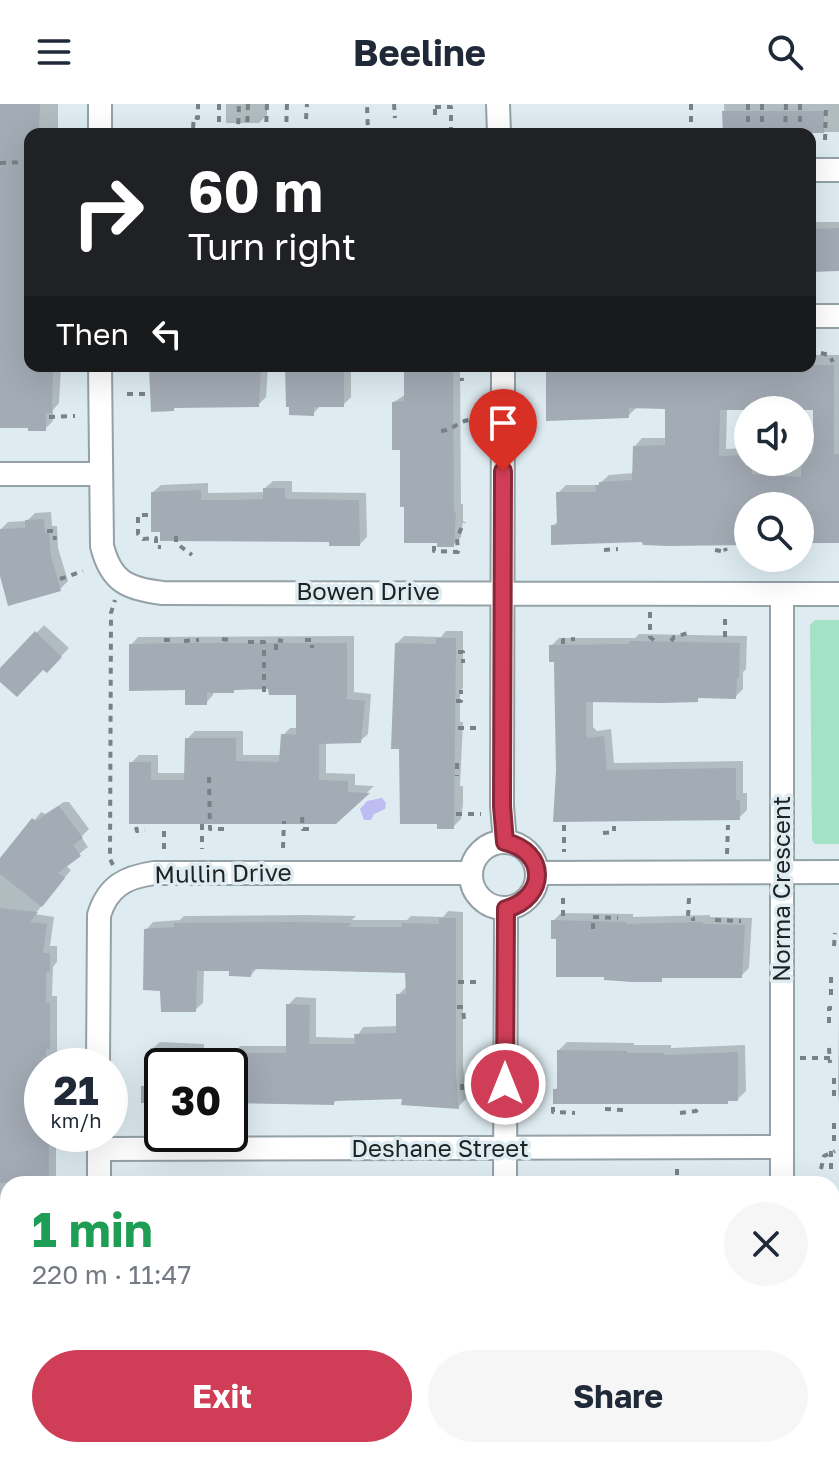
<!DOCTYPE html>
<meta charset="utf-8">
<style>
:root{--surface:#fff;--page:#f6f6f7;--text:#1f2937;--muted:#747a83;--accent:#cf3e56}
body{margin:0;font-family:"Golos Text",sans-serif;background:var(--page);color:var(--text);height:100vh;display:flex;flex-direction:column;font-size:30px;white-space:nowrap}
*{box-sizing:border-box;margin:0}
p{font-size:26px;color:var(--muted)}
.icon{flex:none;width:44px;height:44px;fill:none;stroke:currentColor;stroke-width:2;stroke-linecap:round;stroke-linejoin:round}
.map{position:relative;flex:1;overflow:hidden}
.details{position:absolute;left:0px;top:1072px;width:840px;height:282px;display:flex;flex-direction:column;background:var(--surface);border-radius:24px 24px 0 0;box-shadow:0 8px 32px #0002}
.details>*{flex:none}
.top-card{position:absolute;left:24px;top:24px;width:792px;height:244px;border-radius:16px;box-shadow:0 8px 32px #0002;background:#202124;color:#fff;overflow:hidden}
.controls{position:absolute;left:734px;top:292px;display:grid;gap:16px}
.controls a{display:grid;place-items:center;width:80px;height:80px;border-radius:50%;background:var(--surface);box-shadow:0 8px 32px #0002;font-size:40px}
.speed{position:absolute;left:24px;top:944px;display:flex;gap:16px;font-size:40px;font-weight:700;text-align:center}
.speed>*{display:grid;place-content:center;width:104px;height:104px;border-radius:50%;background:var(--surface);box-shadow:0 8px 32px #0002;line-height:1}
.speed small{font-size:20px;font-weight:400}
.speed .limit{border:4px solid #111;border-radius:12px;background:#fff;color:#111}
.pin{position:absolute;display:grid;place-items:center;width:68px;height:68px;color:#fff;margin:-82px -34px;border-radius:50% 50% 50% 0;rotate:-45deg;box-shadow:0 0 8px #0007}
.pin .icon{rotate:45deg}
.me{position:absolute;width:88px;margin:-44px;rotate:0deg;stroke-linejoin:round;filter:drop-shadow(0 0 6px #0008)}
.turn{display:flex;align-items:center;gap:28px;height:168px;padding:0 32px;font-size:36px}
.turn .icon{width:104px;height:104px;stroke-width:2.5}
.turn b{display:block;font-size:56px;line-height:68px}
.then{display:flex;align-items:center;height:76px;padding:0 32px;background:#0003;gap:16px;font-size:30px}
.round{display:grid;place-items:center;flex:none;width:84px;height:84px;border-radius:42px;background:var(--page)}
.headline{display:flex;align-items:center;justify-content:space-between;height:136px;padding:0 32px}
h1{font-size:48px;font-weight:700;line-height:60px;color:#1e9e55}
.cta{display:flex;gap:16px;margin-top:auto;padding:16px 32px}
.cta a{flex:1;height:92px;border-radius:48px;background:var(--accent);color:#fff;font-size:32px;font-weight:700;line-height:92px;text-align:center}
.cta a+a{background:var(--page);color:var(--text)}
header{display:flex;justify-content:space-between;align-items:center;height:104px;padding:0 32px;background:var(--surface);font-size:36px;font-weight:700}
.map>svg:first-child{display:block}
.green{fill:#a3e2c4}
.water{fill:#bdbdf3}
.shadow{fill:#0003;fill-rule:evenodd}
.building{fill:#a3abb5;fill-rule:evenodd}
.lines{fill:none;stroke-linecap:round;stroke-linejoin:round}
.minor-casing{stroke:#94a1a7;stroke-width:26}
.path{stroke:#788185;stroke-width:4;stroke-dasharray:6 6;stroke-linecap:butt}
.minor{stroke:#fff;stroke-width:22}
.route-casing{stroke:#872838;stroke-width:20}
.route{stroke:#cf3e56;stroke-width:14}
.labels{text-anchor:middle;stroke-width:7;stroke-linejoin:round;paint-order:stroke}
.street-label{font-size:24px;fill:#1d2224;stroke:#deecf2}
</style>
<header><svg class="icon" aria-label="menu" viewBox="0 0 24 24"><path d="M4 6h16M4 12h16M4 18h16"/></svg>Beeline<svg class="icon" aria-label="search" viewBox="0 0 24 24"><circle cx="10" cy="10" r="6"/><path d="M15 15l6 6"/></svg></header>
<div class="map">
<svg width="839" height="1353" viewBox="0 0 839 1353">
<rect width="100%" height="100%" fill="#deecf2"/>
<path class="green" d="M 815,516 L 839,516 L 839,740 L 815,740 L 812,736 L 810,521 Z"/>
<path class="water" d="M 382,694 L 386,699 L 385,705 L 374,710 L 371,716 L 364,716 L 360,705 L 367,697 Z"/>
<path class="shadow" d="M 0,0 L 58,0 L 58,30 L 30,30 L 30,262 L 61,262 L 59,299 L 53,306 L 53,317 L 45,325 L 31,322 L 0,322 Z
M 226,0 L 267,0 L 267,11 L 259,19 L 226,19 Z
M 724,0 L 839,0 L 839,28 L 725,28 Z
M 810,118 L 839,118 L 839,167 L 810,167 Z
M 810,251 L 839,251 L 839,439 L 800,439 L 800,402 L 748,402 L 748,439 L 644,436 L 553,422 L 559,416 L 558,389 L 566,381 L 598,381 L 609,371 L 634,369 L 635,342 L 642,334 L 667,334 L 667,303 L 637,303 L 628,312 L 548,264 L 549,262 L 810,262 ZM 815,303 L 815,334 L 800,333 L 800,358 L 748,358 L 748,344 L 726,345 L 727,304 L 784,306 Z
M 154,262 L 268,262 L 266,293 L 258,301 L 176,302 L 173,306 L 151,265 Z
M 287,262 L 351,262 L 351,293 L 343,301 L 321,301 L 313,310 Z
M 406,262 L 460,262 L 461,400 L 463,400 L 463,417 L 461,433 L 453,441 L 402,344 L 394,298 L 406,290 Z
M 273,377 L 292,377 L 292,388 L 366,389 L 367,433 L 360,440 L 331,436 L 153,388 L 161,381 L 208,379 L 208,389 L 265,388 L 265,384 Z
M 51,408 L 52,422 L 57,422 L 58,444 L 68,477 L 60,485 L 0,468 L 0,426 L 8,418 L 27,417 L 35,409 Z
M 44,521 L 69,544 L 47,567 L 43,563 L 0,575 L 0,567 Z
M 446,527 L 463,527 L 463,584 L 460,587 L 460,618 L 463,618 L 460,682 L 463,682 L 463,700 L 461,715 L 453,723 L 396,540 L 404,532 L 441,533 Z
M 639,530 L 747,532 L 746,565 L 743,568 L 743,585 L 735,593 L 700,592 L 697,596 L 593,596 L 593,623 L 597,627 L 611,625 L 614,659 L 743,657 L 743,689 L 747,689 L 747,706 L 739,714 L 558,667 L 556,556 L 551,542 L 559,534 L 635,534 Z
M 354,532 L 354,588 L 371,590 L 368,630 L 360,637 L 326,638 L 326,669 L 355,670 L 355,681 L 374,682 L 336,718 L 131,718 L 131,659 L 139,651 L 158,651 L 158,669 L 186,669 L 187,635 L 195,627 L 243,627 L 243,651 L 282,651 L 283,631 L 290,624 L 299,624 L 299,589 L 270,583 L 214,587 L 213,591 L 206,599 L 131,541 L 138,533 Z
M 64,698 L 69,698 L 89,725 L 81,733 L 88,743 L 65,761 L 71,766 L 35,810 L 54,813 L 50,842 L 57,842 L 57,858 L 53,863 L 52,892 L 57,892 L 57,962 L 42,962 L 42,1030 L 56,1030 L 56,1080 L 8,1080 L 8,1253 L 0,1253 L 0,758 L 41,708 L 45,710 Z
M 448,807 L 463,808 L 463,961 L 466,995 L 458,1003 L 404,993 L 338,994 L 334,999 L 230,998 L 230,962 L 162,962 L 162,997 L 143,983 L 147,978 L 148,959 L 153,954 L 152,945 L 160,938 L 204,940 L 204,950 L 232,951 L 240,942 L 288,942 L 288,901 L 296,893 L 316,894 L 316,933 L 356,934 L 363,923 L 398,922 L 398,891 L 406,883 L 407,867 L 258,863 L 251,871 L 231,865 L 204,865 L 203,899 L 195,906 L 162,885 L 146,826 L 153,818 L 180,816 L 184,812 L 305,811 L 356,812 L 352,816 L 407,816 L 411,812 L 443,813 Z
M 561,809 L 633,810 L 633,813 L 710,811 L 710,813 L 752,814 L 749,864 L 741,872 L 664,872 L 661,876 L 558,833 L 553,817 Z
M 839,909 L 839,1000 L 838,984 Z
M 567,938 L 634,939 L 634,941 L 671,941 L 671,944 L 745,941 L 746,987 L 738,995 L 555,986 L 559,981 L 559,946 Z
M 452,1075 L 466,1075 L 466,1080 L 447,1080 Z
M 0,1346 L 71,1346 L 71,1353 L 0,1353 Z
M 144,1346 L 369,1346 L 369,1353 L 138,1353 Z
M 404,1346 L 454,1346 L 456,1353 L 402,1353 Z
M 561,1346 L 621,1346 L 621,1353 L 561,1353 Z
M 687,1346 L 746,1346 L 739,1353 L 688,1353 Z"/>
<path class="building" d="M 0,0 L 40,0 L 39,30 L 30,30 L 30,262 L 53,262 L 52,309 L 46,309 L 46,327 L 28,327 L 28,324 L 0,324 Z
M 722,7 L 824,7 L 824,29 L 723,30 Z
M 839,124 L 839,167 L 810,168 L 810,125 Z
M 834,261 L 834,350 L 839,350 L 839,439 L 800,439 L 800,402 L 748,402 L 748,441 L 668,442 L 643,441 L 642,438 L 551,441 L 551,421 L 557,421 L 556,388 L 596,388 L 595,381 L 599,381 L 599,378 L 632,376 L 633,342 L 665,341 L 665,305 L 629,304 L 629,314 L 546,317 L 546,263 ZM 720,306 L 813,306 L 813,350 L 801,350 L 801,373 L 752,370 L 752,358 L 748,358 L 748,351 L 719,352 Z
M 158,262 L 261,262 L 259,303 L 174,304 L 174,307 L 151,308 L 149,265 Z
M 285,262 L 344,262 L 344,303 L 314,303 L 314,312 L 289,311 L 289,303 L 286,303 Z
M 404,262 L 453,262 L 454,408 L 456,407 L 454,443 L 437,443 L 437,439 L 404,439 L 404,403 L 400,403 L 400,346 L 392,346 L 392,298 L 404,297 Z
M 263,384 L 285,384 L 285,395 L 359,396 L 360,442 L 329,442 L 329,438 L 160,437 L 160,428 L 151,428 L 151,388 L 201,386 L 201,396 L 235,396 L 263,395 Z
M 44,415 L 45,429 L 49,429 L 51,452 L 61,487 L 8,502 L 0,472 L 0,425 L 25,424 L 25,416 Z
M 35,527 L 62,553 L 47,569 L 43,566 L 17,593 L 0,578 L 0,564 Z
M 436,534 L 456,534 L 454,725 L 437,725 L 437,720 L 400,720 L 399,645 L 391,645 L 395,539 L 436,540 Z
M 629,537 L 740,539 L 739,574 L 737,574 L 736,595 L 698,594 L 698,598 L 661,599 L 586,598 L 586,631 L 588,634 L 604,632 L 607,666 L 736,664 L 736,696 L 740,696 L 740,716 L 553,718 L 556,667 L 554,558 L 549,558 L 549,541 L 629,540 Z
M 194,539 L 347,539 L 347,595 L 365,597 L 361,639 L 319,640 L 319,676 L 348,677 L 348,688 L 370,689 L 336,720 L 129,720 L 129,658 L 151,658 L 151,676 L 184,676 L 185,634 L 236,634 L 236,657 L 279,658 L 281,630 L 296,631 L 296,591 L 269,591 L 268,585 L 234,586 L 234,589 L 207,589 L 207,601 L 185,601 L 185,586 L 129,587 L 129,540 Z
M 59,702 L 83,734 L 73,741 L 81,752 L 58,769 L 65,774 L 42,803 L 0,770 L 0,754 L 32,714 L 36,717 Z
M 0,804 L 38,808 L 30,818 L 47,820 L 43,849 L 50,849 L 50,868 L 46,868 L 46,899 L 50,899 L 50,945 L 46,945 L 46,953 L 42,953 L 42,1030 L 49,1030 L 49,1076 L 0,1079 Z
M 439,814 L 456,814 L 456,970 L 459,1005 L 401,1001 L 402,995 L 334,997 L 334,1001 L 230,999 L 230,949 L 286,949 L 286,900 L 310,901 L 309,940 L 355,940 L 354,930 L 396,929 L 396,890 L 406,890 L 405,869 L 252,865 L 251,873 L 229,872 L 229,867 L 197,867 L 196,908 L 161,908 L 160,887 L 143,886 L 144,825 L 174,823 L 174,819 L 296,818 L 352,819 L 348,823 L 402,823 L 402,819 L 439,820 Z
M 551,816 L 626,818 L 626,820 L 703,818 L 703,820 L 745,821 L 742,874 L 662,874 L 662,878 L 632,878 L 604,876 L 604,873 L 556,873 L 556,835 L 551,835 Z
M 150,944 L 170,944 L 171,962 L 162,962 L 162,999 L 141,999 L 141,982 L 145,982 L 146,958 L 151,958 Z
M 557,946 L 627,947 L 627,949 L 664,949 L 664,951 L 738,948 L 738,997 L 728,997 L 728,1000 L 553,1000 L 553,985 L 557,985 Z"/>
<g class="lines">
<g class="minor-casing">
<path id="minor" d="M 100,0 L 100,30
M 498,0 L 499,30
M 810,66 L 839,66
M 810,212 L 839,212
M 100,262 L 102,442 C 111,478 128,485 163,489 L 839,490
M 503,262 L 502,702 L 505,738
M 0,370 L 101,370
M 782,490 L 782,1080
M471 771a33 33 0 1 1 66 0a33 33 0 1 1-66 0Z
M 537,769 L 839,768
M 98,962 L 99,811 C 108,782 126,773 154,769 L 471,769
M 99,1031 L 99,1080
M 99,1045 L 781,1043
M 505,1080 L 506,805
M 0,1305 L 8,1305
M 506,1346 L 506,1353
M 788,1346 L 788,1353
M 101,1353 L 101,1346"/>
</g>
<path class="path" d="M 219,0 L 219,26
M 248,0 L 247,27 L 252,27
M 267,0 L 266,27 L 271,27
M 287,0 L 286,28 L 290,29
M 394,0 L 395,14
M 691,0 L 691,30
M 800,0 L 800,30
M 435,3 L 451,3 L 451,30
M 435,11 L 435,0
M 306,15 L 307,0
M 193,24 L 194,13 L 198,14 L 198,0
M 232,27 L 238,26 L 239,0
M 42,29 L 55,29
M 364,30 L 368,29 L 367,0
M 748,30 L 748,0
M 762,30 L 762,0
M 785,30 L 786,0
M 825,36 L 826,0
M 0,59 L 30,58
M 821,249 L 829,251 L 833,258
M 57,262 L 57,267
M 461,262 L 462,277
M 294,267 L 295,262
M 127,290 L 148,290
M 49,313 L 75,312
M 441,327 C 456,326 455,316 477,315
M 148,411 L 138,411 L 138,430 L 143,435 L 156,434 L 156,443 L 161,443
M 47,427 L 54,427 L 55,436
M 176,432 L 176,439 L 192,451
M 434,442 L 434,447 L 458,448 L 457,434 L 464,418
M 604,446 L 618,445
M 715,446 L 726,448 L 725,444
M 60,475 L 83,467
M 650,508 L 650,533 L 656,538
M 725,515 L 725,536
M 222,535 L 229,536
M 164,536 L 172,536
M 305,536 L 312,536 L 312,544
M 184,537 L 199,536
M 671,537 L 674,533 L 688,529
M 248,538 L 264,538 L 264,588
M 563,540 L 563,536 L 575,535
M 276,546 L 276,536 L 283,537
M 458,548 L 463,548 L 463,559
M 456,597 L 461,597 L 461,586
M 458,624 L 480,624
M 457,659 L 457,672
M 209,673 L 210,725 L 224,725
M 456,710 L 481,710
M 302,713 L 303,725 L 310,725
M 202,720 L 202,745
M 564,721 L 564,748
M 136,723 L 137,727 L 145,726
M 603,729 L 614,728 L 614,722
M 283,744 L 284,717
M 164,745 L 164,724
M 727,750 L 728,721
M 113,761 L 110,755 L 111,509 L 115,496
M 563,794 L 563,814
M 689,794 L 688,813 L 693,814 L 693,817
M 715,816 L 741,817
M 593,825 L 593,813 L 618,814
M 834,842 L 835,829
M 831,873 L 831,891 L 836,892
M 458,878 L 480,878
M 457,903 L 463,903 L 464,916
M 829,919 L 829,904 L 834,904
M 829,944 L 830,959
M 800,954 L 830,954
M 834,974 L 834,992
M 462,980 L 462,992
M 553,1003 L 553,1008 L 575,1009
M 605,1005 L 623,1006
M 680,1009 L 696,1007 L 699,1004
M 40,1013 L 42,1013
M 834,1019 L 834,1038
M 677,1065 L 677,1080
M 821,1065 L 824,1052 L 835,1047
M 831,1065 L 831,1047
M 832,1103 L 836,1106
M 832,1142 L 838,1142
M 832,1274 L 839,1274 L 839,1282
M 3,1285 L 3,1259
M 832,1299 L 839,1298
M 298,1347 L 309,1346
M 37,1349 L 53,1348 L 53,1351
M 186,1353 L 188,1346
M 226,1353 L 227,1346"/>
<use href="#minor" class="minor"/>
</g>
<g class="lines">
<g class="route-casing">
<path id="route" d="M 503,367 L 502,702 L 505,738 C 547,747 548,793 506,805 L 505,980"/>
</g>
<use href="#route" class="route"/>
</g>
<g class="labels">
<g class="street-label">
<text x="368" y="496">Bowen Drive</text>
<text transform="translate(223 770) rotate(-1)" y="8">Mullin Drive</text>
<text transform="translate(782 785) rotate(-90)" y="8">Norma Crescent</text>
<text x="440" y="1053">Deshane Street</text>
</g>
</g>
</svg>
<div class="controls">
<a><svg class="icon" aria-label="sound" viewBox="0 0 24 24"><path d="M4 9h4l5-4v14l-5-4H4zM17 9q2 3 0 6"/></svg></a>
<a><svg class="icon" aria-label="search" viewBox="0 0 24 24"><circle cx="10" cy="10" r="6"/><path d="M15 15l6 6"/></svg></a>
</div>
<div class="speed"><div>21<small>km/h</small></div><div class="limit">30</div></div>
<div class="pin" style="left:503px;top:367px;background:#d93025"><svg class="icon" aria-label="arrive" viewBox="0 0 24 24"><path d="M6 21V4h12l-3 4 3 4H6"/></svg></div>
<svg class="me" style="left:505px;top:980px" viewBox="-20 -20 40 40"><circle r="17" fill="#cf3e56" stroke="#fff" stroke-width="3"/><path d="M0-11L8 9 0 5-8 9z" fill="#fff"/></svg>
<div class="top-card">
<div class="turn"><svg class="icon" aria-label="right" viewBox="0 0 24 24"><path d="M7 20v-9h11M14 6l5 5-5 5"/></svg><div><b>60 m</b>Turn right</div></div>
<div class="then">Then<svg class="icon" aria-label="left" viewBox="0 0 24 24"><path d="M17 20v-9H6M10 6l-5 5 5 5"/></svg></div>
</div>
<section class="details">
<div class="headline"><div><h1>1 min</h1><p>220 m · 11:47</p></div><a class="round"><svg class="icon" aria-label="close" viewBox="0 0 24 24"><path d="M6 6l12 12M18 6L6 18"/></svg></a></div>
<div class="cta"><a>Exit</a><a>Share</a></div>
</section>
</div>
